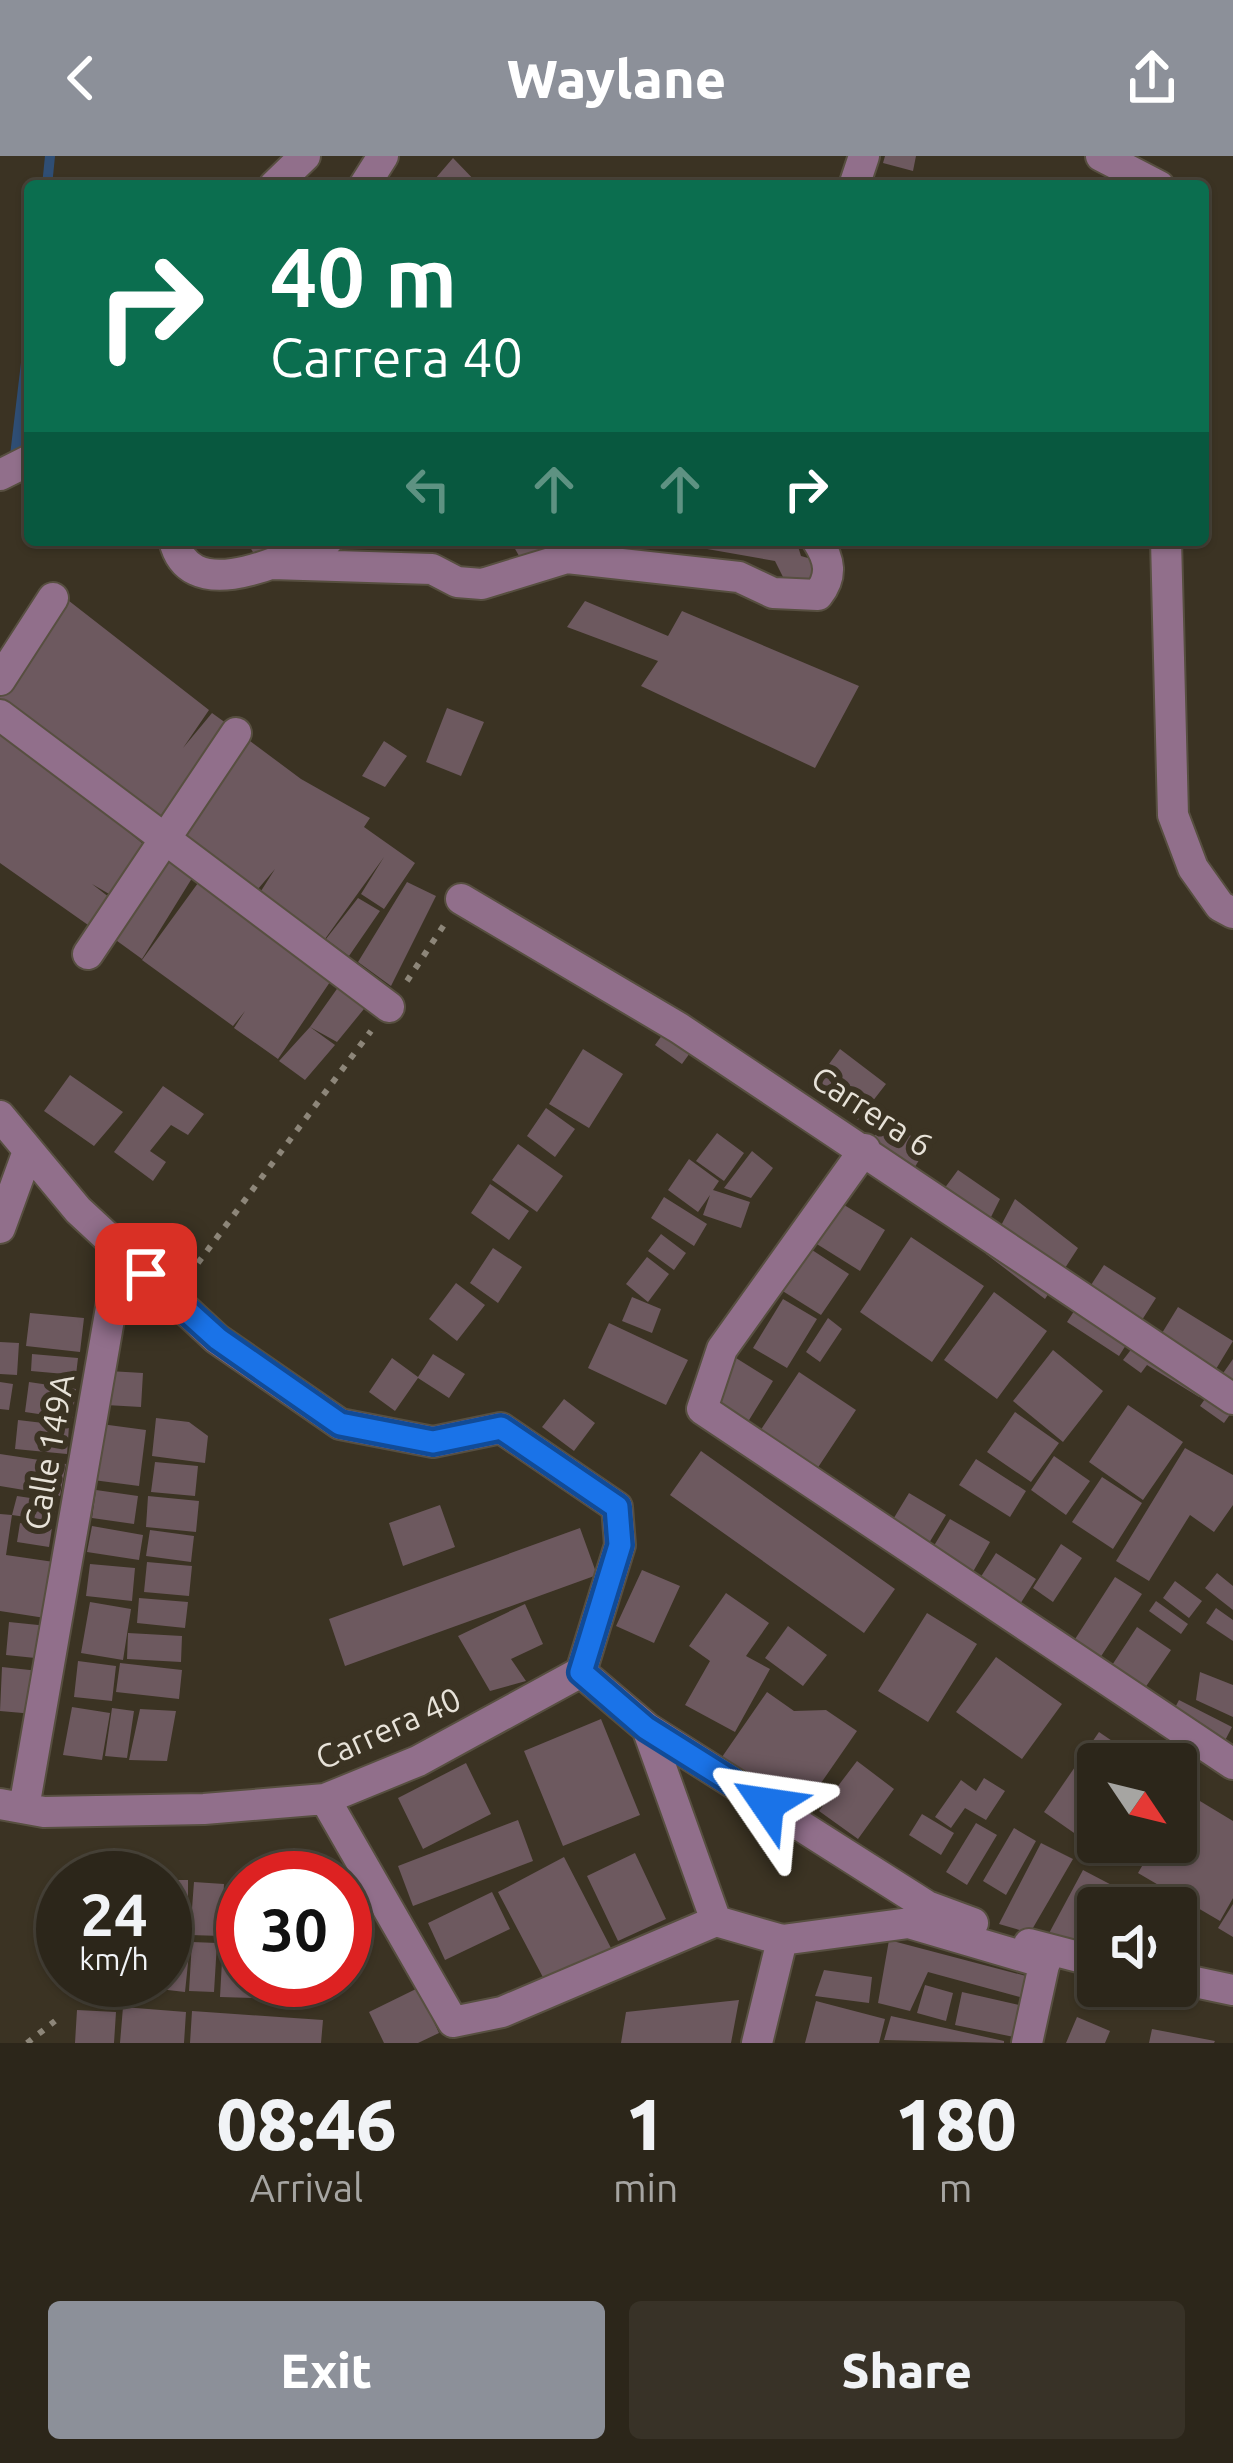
<!DOCTYPE html>
<style>
:root{--surface:#2c261a;--page:#383227;--text:#f1f3f6;--muted:#a6a5a2;--line:#484339;--accent:#8c9099}
body{margin:0;font-family:Ubuntu,sans-serif;background:var(--page);color:var(--text);height:100vh;display:flex;flex-direction:column;font-size:45px;white-space:nowrap}
*{box-sizing:border-box;margin:0}
p{font-size:39px;color:var(--muted)}
.icon{flex:none;width:66px;height:66px;fill:none;stroke:currentColor;stroke-width:2;stroke-linecap:round;stroke-linejoin:round}
.map{position:relative;height:1887px;overflow:hidden}
.sheet{display:flex;flex-direction:column;background:var(--surface);flex:1}
.sheet>*{flex:none}
.banner{position:absolute;left:24px;top:24px;width:1185px;height:366px;border-radius:12px;box-shadow:0 3px 9px #0004,0 0 0 3px var(--line);background:#0b6e4f;color:#fff;overflow:hidden}
.needle{width:78px;rotate:125deg}
.fabs{position:absolute;left:1077px;top:1587px;display:grid;gap:24px}
.fabs a{display:grid;place-items:center;width:120px;height:120px;border-radius:12px;background:var(--surface);box-shadow:0 3px 9px #0004,0 0 0 3px var(--line);font-size:60px}
.speed{position:absolute;left:36px;top:1695px;display:flex;gap:24px;font-size:60px;font-weight:700;text-align:center}
.speed>*{display:grid;place-content:center;width:156px;height:156px;border-radius:50%;background:var(--surface);box-shadow:0 3px 9px #0004,0 0 0 3px var(--line);line-height:1}
.speed small{font-size:30px;font-weight:400}
.speed .limit{border:18px solid #d22;background:#fff;color:#111}
.pin{position:absolute;display:grid;place-items:center;width:102px;height:102px;color:#fff;margin:-51px;border-radius:24px;box-shadow:0 6px 18px #0006}
.me{position:absolute;width:132px;margin:-66px;rotate:302deg;stroke-linejoin:round;filter:drop-shadow(0 0 9px #0008)}
.turn{display:flex;align-items:center;gap:42px;height:252px;padding:0 48px;font-size:54px}
.turn .icon{width:156px;height:156px;stroke-width:2.5}
.turn b{display:block;font-size:84px;line-height:102px}
.lanes{display:flex;align-items:center;height:114px;padding:0 48px;background:#0003;justify-content:center;gap:60px;direction:ltr}
.lanes .off{opacity:.35}
.eta{display:flex;justify-content:space-evenly;align-items:center;height:204px;text-align:center}
.eta b{font-size:72px;font-weight:800;line-height:84px}
.action{display:flex;gap:24px;margin-top:auto;padding:24px 48px}
.action a{flex:1;height:138px;border-radius:12px;background:var(--accent);color:#fff;font-size:48px;font-weight:800;line-height:138px;text-align:center}
.action a+a{background:var(--page);color:var(--text)}
header{display:flex;justify-content:space-between;align-items:center;height:156px;padding:0 48px;background:var(--accent);color:#fff;font-size:54px;font-weight:800}
.map>svg:first-child{display:block}
.lines{fill:none;stroke-linecap:round;stroke-linejoin:round}
.stream{stroke:#2f4e74;stroke-width:10}
.building{fill:#6d595f}
.minor-casing{stroke:#574f40;stroke-width:34}
.path{stroke:#8d8679;stroke-width:6;stroke-dasharray:6 9;stroke-linecap:butt}
.minor{stroke:#916f8b;stroke-width:30}
.route-casing{stroke:#114b97;stroke-width:30}
.route{stroke:#1a73e8;stroke-width:21}
.labels{text-anchor:middle;stroke-width:12;stroke-linejoin:round;paint-order:stroke}
.street-label{font-size:33px;fill:#e7e2d8;stroke:#3b3323}
</style>
<header><svg class="icon" aria-label="back" viewBox="0 0 24 24"><path d="M15 5l-7 7 7 7"/></svg>Waylane<svg class="icon" aria-label="share" viewBox="0 0 24 24"><path d="M12 15V3M7 8l5-5 5 5M5 13v7h14v-7"/></svg></header>
<div class="map">
<svg width="1233" height="1887" viewBox="0 0 1233 1887">
<rect width="100%" height="100%" fill="#3b3323"/>
<g class="lines">
<path class="stream" d="M 47,30 L 50,0
M 14,308 L 30,173"/>
</g>
<path class="building" d="M 885,0 L 916,0 L 913,15 L 883,7 Z
M 453,2 L 480,30 L 429,30 Z
M 246,384 L 287,384 L 254,398 Z
M 510,384 L 563,384 L 523,407 Z
M 656,384 L 796,384 L 801,400 L 815,404 L 813,437 L 787,429 L 775,405 Z
M 64,441 L 209,554 L 183,592 L 212,557 L 230,570 L 162,673 L 0,549 L 0,530 Z
M 585,445 L 668,480 L 682,455 L 859,530 L 815,612 L 641,530 L 658,505 L 567,471 Z
M 447,552 L 484,566 L 461,620 L 426,606 Z
M 0,568 L 149,693 L 116,742 L 92,728 L 114,745 L 98,776 L 0,707 Z
M 246,582 L 301,623 L 370,662 L 364,671 L 415,707 L 384,753 L 361,738 L 384,701 L 325,783 L 261,735 L 275,713 L 258,733 L 181,677 Z
M 384,585 L 407,600 L 385,631 L 362,620 Z
M 167,699 L 194,719 L 142,803 L 113,782 Z
M 407,726 L 436,740 L 391,830 L 358,806 Z
M 198,727 L 332,823 L 278,903 L 234,872 L 245,855 L 233,870 L 142,804 Z
M 358,742 L 380,755 L 349,800 L 326,783 Z
M 339,830 L 368,848 L 337,886 L 310,871 Z
M 678,857 L 705,876 L 682,908 L 655,889 Z
M 310,871 L 335,889 L 305,924 L 279,905 Z
M 583,893 L 623,918 L 589,972 L 549,948 Z
M 840,893 L 886,928 L 858,964 L 813,930 Z
M 70,919 L 123,956 L 94,990 L 44,955 Z
M 163,930 L 204,958 L 188,979 L 171,969 L 150,995 L 166,1006 L 153,1025 L 114,996 Z
M 546,952 L 575,973 L 555,1001 L 527,980 Z
M 888,964 L 927,991 L 899,1037 L 853,1005 Z
M 717,977 L 744,997 L 724,1025 L 696,1005 Z
M 518,988 L 563,1020 L 537,1056 L 492,1024 Z
M 752,995 L 773,1012 L 751,1042 L 724,1032 Z
M 689,1003 L 719,1025 L 713,1034 L 750,1046 L 741,1072 L 703,1059 L 710,1039 L 698,1056 L 668,1034 Z
M 958,1014 L 1000,1043 L 977,1089 L 927,1056 Z
M 490,1028 L 529,1055 L 509,1084 L 471,1057 Z
M 664,1041 L 707,1068 L 694,1090 L 651,1062 Z
M 1015,1043 L 1078,1092 L 1045,1143 L 986,1098 Z
M 836,1044 L 885,1074 L 860,1115 L 812,1085 Z
M 661,1078 L 686,1097 L 674,1114 L 648,1095 Z
M 911,1081 L 984,1130 L 932,1206 L 860,1156 Z
M 493,1092 L 522,1111 L 498,1147 L 470,1127 Z
M 809,1092 L 849,1118 L 821,1159 L 781,1134 Z
M 647,1101 L 669,1118 L 648,1146 L 626,1128 Z
M 1104,1109 L 1156,1142 L 1119,1200 L 1067,1166 Z
M 456,1127 L 485,1149 L 457,1185 L 429,1163 Z
M 994,1136 L 1047,1175 L 997,1243 L 944,1204 Z
M 632,1141 L 661,1153 L 652,1177 L 622,1165 Z
M 783,1143 L 817,1163 L 787,1212 L 753,1192 Z
M 1178,1151 L 1233,1185 L 1199,1241 L 1147,1209 L 1141,1217 L 1123,1204 L 1147,1173 L 1159,1182 Z
M 30,1157 L 84,1162 L 80,1196 L 26,1190 Z
M 828,1162 L 842,1173 L 820,1206 L 806,1196 Z
M 609,1167 L 688,1204 L 666,1249 L 588,1212 Z
M 0,1186 L 19,1187 L 17,1219 L 0,1218 Z
M 1053,1194 L 1103,1235 L 1063,1286 L 1013,1245 Z
M 32,1198 L 78,1202 L 76,1219 L 31,1215 Z
M 433,1198 L 465,1218 L 449,1242 L 418,1222 L 395,1255 L 369,1236 L 392,1202 L 418,1221 Z
M 736,1202 L 773,1225 L 746,1269 L 709,1246 Z
M 1233,1203 L 1233,1254 L 1224,1267 L 1200,1250 Z
M 109,1215 L 143,1217 L 141,1251 L 106,1249 Z
M 799,1216 L 856,1254 L 813,1319 L 756,1281 Z
M 0,1226 L 13,1228 L 9,1254 L 0,1253 Z
M 29,1226 L 76,1233 L 72,1263 L 25,1256 Z
M 564,1243 L 595,1267 L 574,1295 L 542,1271 Z
M 1128,1249 L 1183,1286 L 1143,1344 L 1089,1306 Z
M 1015,1256 L 1059,1287 L 1031,1326 L 987,1296 Z
M 156,1262 L 189,1266 L 208,1280 L 205,1307 L 152,1300 Z
M 18,1264 L 69,1270 L 67,1298 L 15,1293 Z
M 101,1268 L 146,1274 L 139,1330 L 93,1324 Z
M 1185,1292 L 1233,1319 L 1233,1349 L 1214,1376 L 1190,1359 L 1149,1425 L 1116,1405 Z
M 701,1295 L 895,1433 L 864,1477 L 670,1339 Z
M 0,1298 L 66,1308 L 60,1340 L 0,1330 Z
M 1054,1300 L 1090,1325 L 1066,1359 L 1031,1334 Z
M 976,1303 L 1026,1335 L 1010,1361 L 959,1329 Z
M 155,1306 L 198,1310 L 195,1340 L 151,1336 Z
M 1102,1321 L 1142,1347 L 1113,1393 L 1072,1366 Z
M 96,1334 L 138,1340 L 134,1368 L 92,1362 Z
M 909,1337 L 946,1359 L 926,1392 L 889,1370 Z
M 17,1340 L 57,1346 L 54,1365 L 12,1359 Z
M 148,1340 L 199,1345 L 196,1376 L 146,1371 Z
M 440,1349 L 455,1391 L 403,1410 L 389,1367 Z
M 0,1358 L 12,1359 L 6,1399 L 54,1406 L 45,1462 L 0,1455 Z
M 950,1363 L 990,1386 L 970,1421 L 929,1398 Z
M 20,1367 L 52,1372 L 49,1391 L 17,1386 Z
M 92,1370 L 143,1379 L 139,1404 L 87,1396 Z
M 580,1372 L 597,1419 L 345,1510 L 329,1463 Z
M 150,1374 L 194,1380 L 191,1406 L 146,1400 Z
M 1061,1388 L 1082,1402 L 1053,1446 L 1033,1432 Z
M 996,1397 L 1036,1423 L 1015,1456 L 975,1430 Z
M 147,1406 L 192,1410 L 189,1440 L 144,1436 Z
M 90,1408 L 135,1412 L 132,1445 L 86,1440 Z
M 642,1414 L 680,1430 L 654,1487 L 616,1470 Z
M 1217,1417 L 1233,1430 L 1233,1454 L 1205,1432 Z
M 1115,1421 L 1142,1438 L 1094,1511 L 1068,1494 Z
M 1175,1425 L 1202,1445 L 1189,1462 L 1163,1442 Z
M 726,1437 L 769,1467 L 746,1500 L 770,1513 L 735,1576 L 685,1549 L 710,1505 L 689,1490 Z
M 139,1442 L 188,1446 L 185,1472 L 137,1467 Z
M 1156,1445 L 1188,1468 L 1181,1478 L 1149,1455 Z
M 90,1446 L 131,1453 L 123,1504 L 81,1497 Z
M 525,1448 L 543,1488 L 511,1503 L 526,1525 L 490,1535 L 458,1480 Z
M 1216,1452 L 1233,1464 L 1233,1485 L 1206,1467 Z
M 927,1457 L 977,1488 L 928,1566 L 878,1535 Z
M 9,1466 L 48,1470 L 45,1503 L 6,1499 Z
M 788,1470 L 827,1499 L 803,1530 L 765,1502 Z
M 1137,1471 L 1171,1494 L 1136,1545 L 1103,1523 Z
M 128,1477 L 182,1480 L 181,1506 L 127,1503 Z
M 996,1501 L 1062,1548 L 1022,1603 L 956,1556 Z
M 78,1505 L 116,1510 L 112,1545 L 74,1541 Z
M 120,1507 L 182,1514 L 179,1543 L 116,1536 Z
M 2,1511 L 39,1515 L 34,1558 L 0,1555 Z
M 1200,1516 L 1233,1529 L 1233,1561 L 1196,1544 Z
M 767,1536 L 794,1555 L 826,1554 L 857,1575 L 801,1656 L 722,1601 Z
M 1179,1544 L 1232,1571 L 1218,1598 L 1165,1571 Z
M 72,1551 L 110,1557 L 102,1604 L 63,1599 Z
M 112,1552 L 134,1555 L 127,1602 L 105,1600 Z
M 140,1553 L 176,1555 L 167,1605 L 129,1604 Z
M 601,1563 L 640,1659 L 563,1690 L 524,1595 Z
M 1099,1576 L 1146,1608 L 1098,1608 L 1098,1670 L 1087,1686 L 1044,1656 Z
M 857,1605 L 894,1633 L 858,1683 L 819,1655 Z
M 466,1607 L 491,1658 L 423,1693 L 398,1642 Z
M 984,1622 L 1005,1635 L 986,1664 L 965,1652 L 951,1672 L 935,1661 L 961,1624 L 976,1635 Z
M 1185,1636 L 1233,1665 L 1233,1742 L 1220,1765 L 1138,1717 L 1156,1686 L 1176,1686 L 1176,1652 Z
M 922,1658 L 954,1677 L 941,1699 L 909,1679 Z
M 518,1664 L 533,1705 L 413,1750 L 398,1710 Z
M 976,1667 L 997,1679 L 967,1729 L 946,1716 Z
M 1014,1672 L 1036,1685 L 1006,1739 L 983,1725 Z
M 1097,1686 L 1149,1686 L 1135,1709 Z
M 1041,1687 L 1073,1703 L 1030,1777 L 999,1768 Z
M 635,1697 L 666,1763 L 618,1785 L 587,1720 Z
M 564,1701 L 611,1792 L 546,1827 L 498,1736 Z
M 1083,1714 L 1144,1746 L 1141,1752 L 1098,1752 L 1098,1789 L 1047,1781 Z
M 165,1724 L 188,1724 L 188,1781 L 165,1781 Z
M 194,1726 L 224,1728 L 221,1780 L 190,1779 Z
M 229,1730 L 243,1731 L 243,1780 L 226,1778 Z
M 492,1736 L 510,1773 L 445,1804 L 428,1767 Z
M 1233,1748 L 1233,1781 L 1218,1772 Z
M 889,1784 L 1026,1820 L 1020,1841 L 928,1816 L 910,1855 L 878,1847 Z
M 165,1785 L 190,1788 L 185,1836 L 159,1833 L 160,1824 L 165,1824 Z
M 192,1786 L 217,1787 L 214,1836 L 189,1835 Z
M 223,1787 L 242,1787 L 243,1824 L 253,1824 L 253,1842 L 220,1841 Z
M 824,1814 L 872,1821 L 869,1847 L 815,1840 Z
M 262,1824 L 291,1824 L 290,1843 L 261,1842 Z
M 925,1829 L 953,1837 L 946,1865 L 917,1857 Z
M 418,1832 L 439,1877 L 418,1887 L 384,1887 L 369,1856 Z
M 962,1836 L 1019,1849 L 1014,1881 L 955,1869 Z
M 739,1844 L 731,1887 L 621,1887 L 626,1856 Z
M 816,1845 L 885,1863 L 879,1887 L 805,1887 Z
M 123,1851 L 186,1856 L 184,1887 L 120,1887 Z
M 77,1854 L 116,1856 L 114,1887 L 75,1887 Z
M 192,1855 L 323,1864 L 321,1887 L 190,1887 Z
M 891,1860 L 1004,1885 L 1004,1887 L 884,1884 Z
M 1077,1861 L 1110,1875 L 1105,1887 L 1066,1887 Z
M 1152,1873 L 1215,1885 L 1214,1887 L 1149,1887 Z"/>
<g class="lines">
<g class="minor-casing">
<path id="minor" d="M 1101,0 L 1159,30
M 274,30 L 305,0
M 364,30 L 383,0
M 854,30 L 864,0
M 0,319 L 30,304
M 174,384 C 190,453 288,401 328,384
M 1166,384 L 1173,659 L 1193,712 L 1220,750 L 1233,757
M 272,408 L 432,413 L 457,426 L 482,428 L 567,402 L 739,421 L 773,437 L 818,439 C 833,420 830,404 817,384
M 0,524 L 53,442
M 0,559 L 389,851
M 461,743 L 679,872 L 1233,1243
M 88,798 L 236,577
M 0,960 L 78,1054 L 217,1183 L 340,1268 L 433,1286 L 501,1272 L 617,1351 L 620,1389 L 581,1516 L 418,1605 L 325,1643 L 204,1653 L 44,1656 L 0,1648
M 865,993 L 722,1193 L 702,1253 L 1233,1608
M 0,1072 L 27,998
M 581,1516 L 647,1572 L 927,1750 L 973,1767
M 647,1572 L 716,1765
M 325,1643 L 453,1866 L 502,1856 L 716,1765 L 782,1784 L 909,1767 L 1045,1807
M 24,1652 L 121,1094
M 1029,1788 L 1098,1806
M 1176,1822 L 1233,1834
M 757,1887 L 782,1784
M 1027,1887 L 1047,1795"/>
</g>
<path class="path" d="M 407,825 L 446,766
M 189,1119 L 371,875
M 27,1887 L 55,1865"/>
<use href="#minor" class="minor"/>
</g>
<g class="lines">
<g class="route-casing">
<path id="route" d="M 146,1118 L 218,1183 L 340,1268 L 433,1286 L 501,1272 L 617,1351 L 620,1389 L 581,1516 L 646,1572 L 767,1648"/>
</g>
<use href="#route" class="route"/>
</g>
<g class="labels">
<g class="street-label">
<text transform="translate(872 955) rotate(33)" y="12">Carrera 6</text>
<text transform="translate(49 1296) rotate(-80)" y="12">Calle 149A</text>
<text transform="translate(388 1572) rotate(-24)" y="12">Carrera 40</text>
</g>
</g>
</svg>
<div class="fabs">
<a><svg class="needle" viewBox="-14 -14 28 28"><path d="M0-13l5 13h-10z" fill="#e53935"/><path d="M0 13l5-13h-10z" fill="#a6a5a2"/></svg></a>
<a><svg class="icon" aria-label="sound" viewBox="0 0 24 24"><path d="M4 9h4l5-4v14l-5-4H4zM17 9q2 3 0 6"/></svg></a>
</div>
<div class="speed"><div>24<small>km/h</small></div><div class="limit">30</div></div>
<div class="pin" style="left:146px;top:1118px;background:#d93025"><svg class="icon" aria-label="arrive" viewBox="0 0 24 24"><path d="M6 21V4h12l-3 4 3 4H6"/></svg></div>
<svg class="me" style="left:767px;top:1648px" viewBox="-20 -20 40 40"><path d="M0-17L14 15 0 8-14 15z" fill="#1a73e8" stroke="#fff" stroke-width="4"/></svg>
<div class="banner">
<div class="turn"><svg class="icon" aria-label="right" viewBox="0 0 24 24"><path d="M7 20v-9h11M14 6l5 5-5 5"/></svg><div><b>40 m</b>Carrera 40</div></div>
<div class="lanes"><svg class="icon off" aria-label="left" viewBox="0 0 24 24"><path d="M17 20v-9H6M10 6l-5 5 5 5"/></svg><svg class="icon off" aria-label="ahead" viewBox="0 0 24 24"><path d="M12 20V5M6 11l6-6 6 6"/></svg><svg class="icon off" aria-label="ahead" viewBox="0 0 24 24"><path d="M12 20V5M6 11l6-6 6 6"/></svg><svg class="icon" aria-label="right" viewBox="0 0 24 24"><path d="M7 20v-9h11M14 6l5 5-5 5"/></svg></div>
</div>
</div>
<section class="sheet">
<div class="eta">
<div><b>08:46</b><p>Arrival</p></div>
<div><b>1</b><p>min</p></div>
<div><b>180</b><p>m</p></div>
</div>
<div class="action"><a>Exit</a><a>Share</a></div>
</section>
